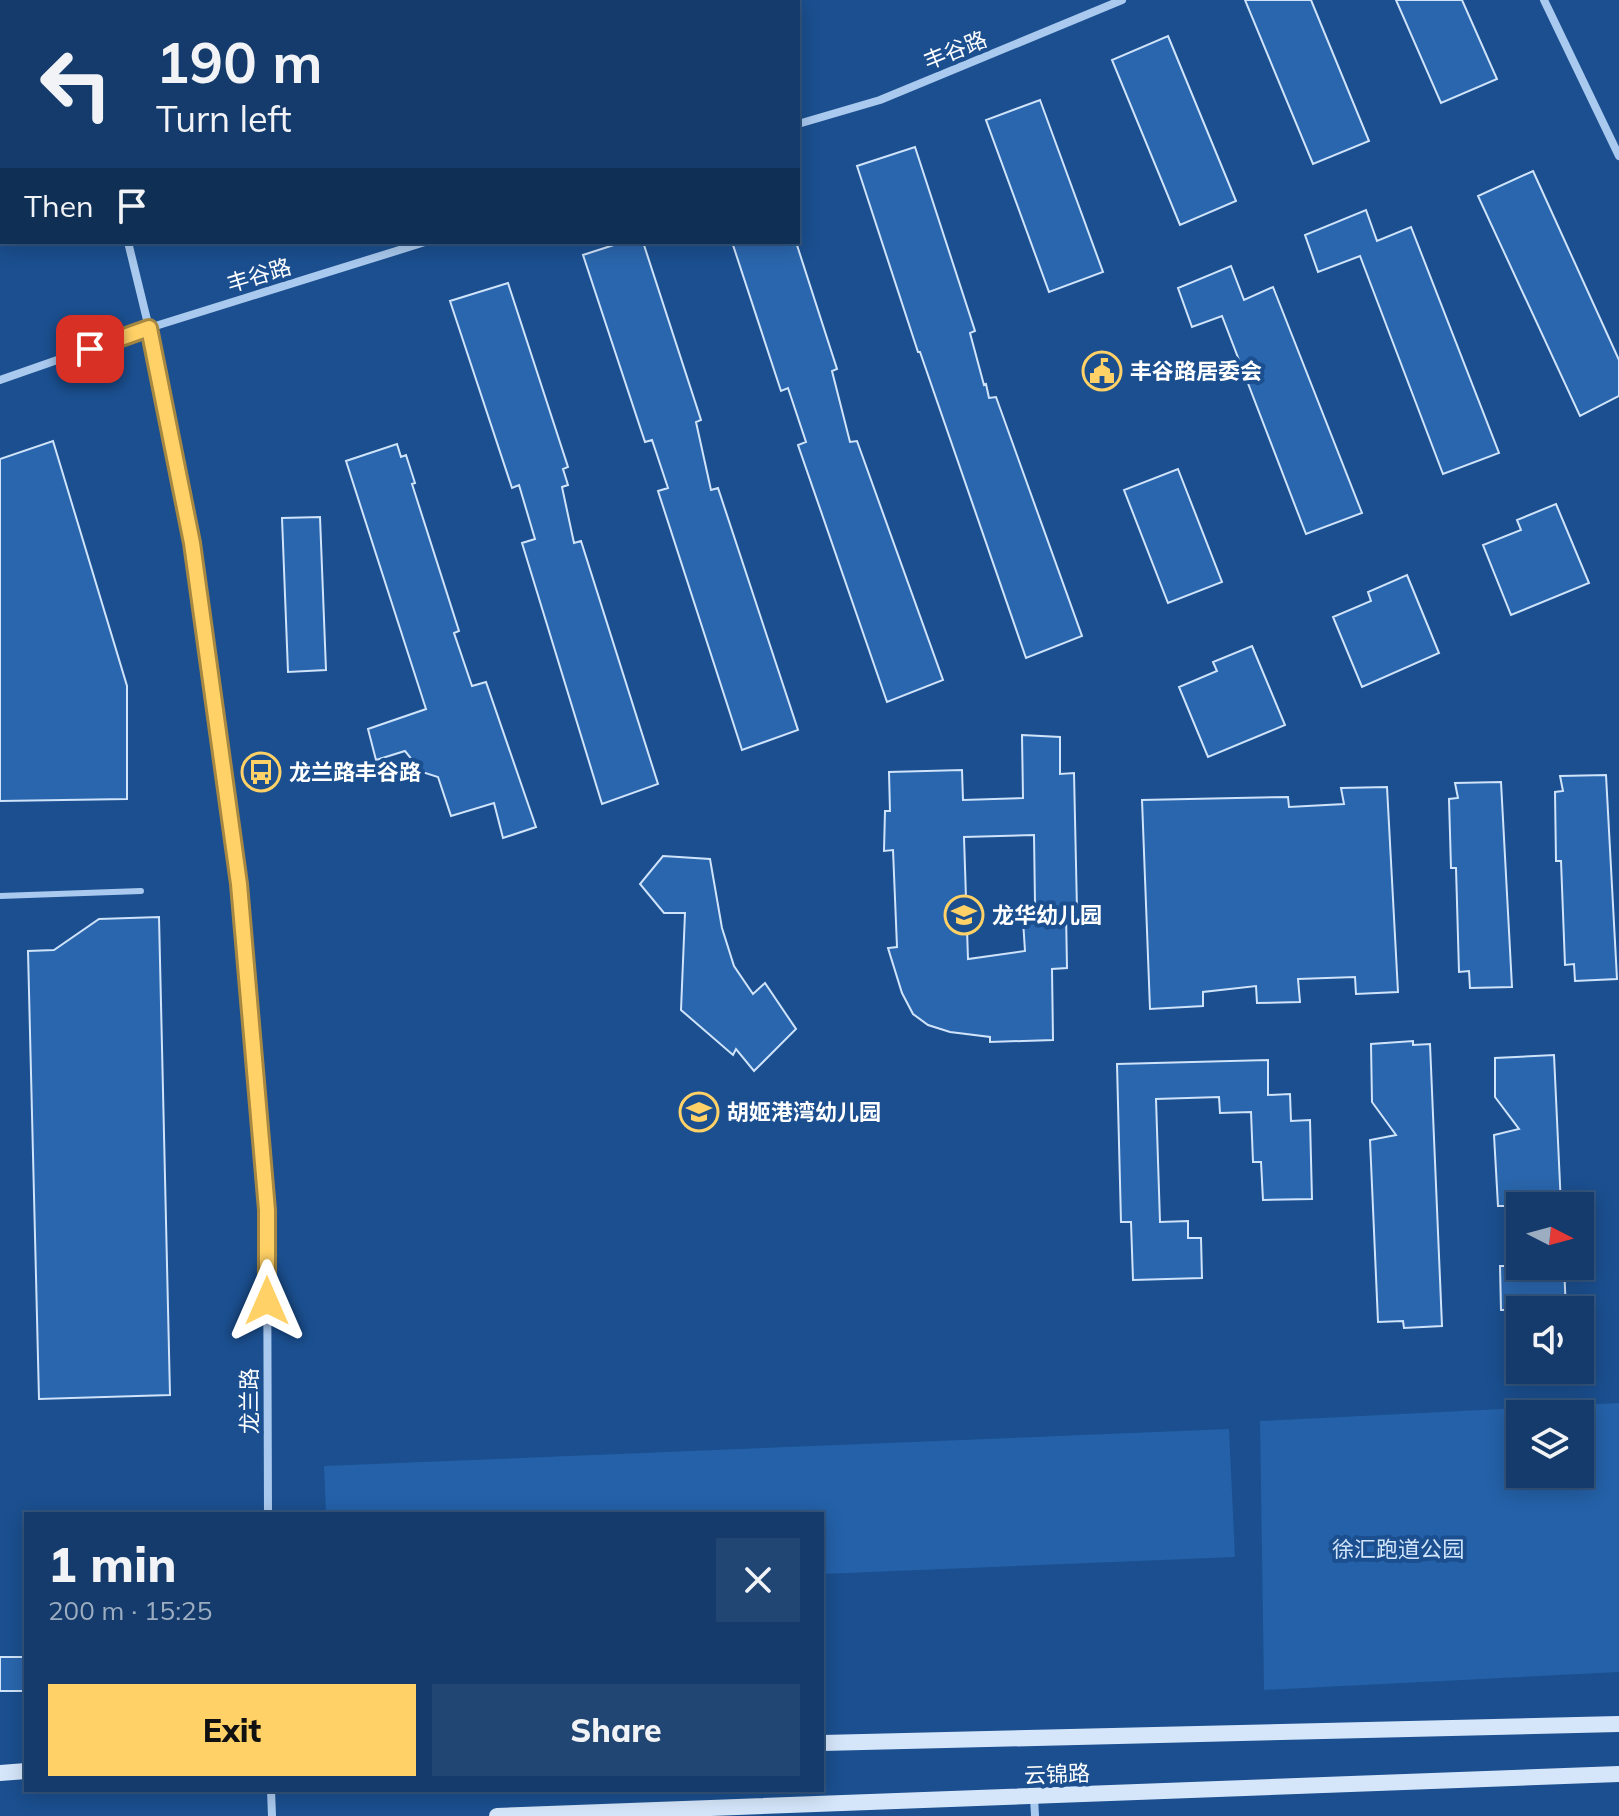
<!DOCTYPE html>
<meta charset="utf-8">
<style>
:root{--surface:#143b6b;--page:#214673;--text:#f1f3f6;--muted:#9dadc1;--line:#33557e;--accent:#ffd166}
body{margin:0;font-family:Mulish,"Noto Sans SC",sans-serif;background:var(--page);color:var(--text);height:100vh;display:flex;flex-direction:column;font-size:30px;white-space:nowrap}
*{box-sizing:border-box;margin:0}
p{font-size:26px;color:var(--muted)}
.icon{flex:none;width:44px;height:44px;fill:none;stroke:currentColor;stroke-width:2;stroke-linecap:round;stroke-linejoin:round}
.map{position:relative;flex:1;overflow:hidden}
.details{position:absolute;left:24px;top:1512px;width:800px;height:280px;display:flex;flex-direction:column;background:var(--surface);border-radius:0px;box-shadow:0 4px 20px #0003,0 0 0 2px var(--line)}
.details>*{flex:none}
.hud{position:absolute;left:0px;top:0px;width:800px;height:244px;box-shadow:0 4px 20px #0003,0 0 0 2px var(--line);background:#143b6b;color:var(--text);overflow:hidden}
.needle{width:52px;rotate:96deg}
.tools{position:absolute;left:1506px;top:1192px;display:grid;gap:16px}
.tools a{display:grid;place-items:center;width:88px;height:88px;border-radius:0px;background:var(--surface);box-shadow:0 4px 20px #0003,0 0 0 2px var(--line);font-size:40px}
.pin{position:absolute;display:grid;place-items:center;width:68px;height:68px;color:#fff;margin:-34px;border-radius:16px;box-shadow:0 4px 12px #0006}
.me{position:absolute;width:88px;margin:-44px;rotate:0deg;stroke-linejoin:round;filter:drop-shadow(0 0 6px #0008)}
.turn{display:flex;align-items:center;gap:28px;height:168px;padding:0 24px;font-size:36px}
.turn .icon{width:104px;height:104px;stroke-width:2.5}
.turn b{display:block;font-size:56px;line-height:68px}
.then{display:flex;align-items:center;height:76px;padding:0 24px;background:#0003;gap:16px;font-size:30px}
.round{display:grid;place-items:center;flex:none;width:84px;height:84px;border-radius:0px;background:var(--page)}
.overview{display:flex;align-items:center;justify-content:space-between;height:136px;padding:0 24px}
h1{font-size:48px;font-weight:800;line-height:60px}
.action{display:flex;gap:16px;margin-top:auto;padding:16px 24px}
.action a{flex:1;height:92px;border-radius:0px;background:var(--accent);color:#111;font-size:32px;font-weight:800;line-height:92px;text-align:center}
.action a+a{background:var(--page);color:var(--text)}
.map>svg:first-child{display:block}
.green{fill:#2461a8;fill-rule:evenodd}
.building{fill:#2a66ad;stroke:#cfe3fa;stroke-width:2;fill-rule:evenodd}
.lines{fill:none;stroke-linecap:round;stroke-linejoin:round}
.service{stroke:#a9c9ee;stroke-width:6}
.minor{stroke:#a9c9ee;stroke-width:8}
.secondary{stroke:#d6e6fa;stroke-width:16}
.route-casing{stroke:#a68842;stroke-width:20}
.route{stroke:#ffd166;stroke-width:14}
.labels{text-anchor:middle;stroke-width:8;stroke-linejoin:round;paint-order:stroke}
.street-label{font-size:22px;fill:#fff;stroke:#1b4f8f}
.poi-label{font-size:22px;font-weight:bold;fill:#fff;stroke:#1b4f8f;text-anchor:start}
.park-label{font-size:22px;fill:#cfe3fa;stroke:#1b4f8f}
</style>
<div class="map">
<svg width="1619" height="1816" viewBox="0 0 1619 1816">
<rect width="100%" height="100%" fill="#1b4f8f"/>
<path class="green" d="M 1619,1403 L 1619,1672 L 1264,1690 L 1260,1421 ZM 1520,1414 L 1580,1414 L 1580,1474 L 1520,1474 Z
M 1229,1429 L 1235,1557 L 822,1574 L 822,1514 L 326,1514 L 324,1466 Z"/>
<path class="building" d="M 1245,0 L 1311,0 L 1369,141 L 1313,164 Z
M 1396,0 L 1462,0 L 1497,79 L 1441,103 Z
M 1168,36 L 1236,201 L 1180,225 L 1112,60 Z
M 1040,100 L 1103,272 L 1049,292 L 986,120 Z
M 915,147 L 975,331 L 970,333 L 984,385 L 986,384 L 989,398 L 996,397 L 1082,636 L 1026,658 L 920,352 L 918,352 L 857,166 Z
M 1533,171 L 1619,360 L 1619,396 L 1580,416 L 1478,196 Z
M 1366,210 L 1377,241 L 1411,227 L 1499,453 L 1443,474 L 1360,256 L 1318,272 L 1305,235 Z
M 623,242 L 643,242 L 701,420 L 696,422 L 711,490 L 718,488 L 798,730 L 742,750 L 658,491 L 668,488 L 652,440 L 645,442 L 583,255 Z
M 732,242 L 796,242 L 837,369 L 832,371 L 850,442 L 857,441 L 943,680 L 887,702 L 798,445 L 806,442 L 788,388 L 781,391 Z
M 1231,266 L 1244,300 L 1273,287 L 1362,513 L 1306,534 L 1222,316 L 1192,327 L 1178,288 Z
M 508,283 L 568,467 L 563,469 L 568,485 L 562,487 L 574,543 L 581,541 L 658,784 L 602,804 L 522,543 L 535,539 L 519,485 L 512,488 L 450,301 Z
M 53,441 L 127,686 L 127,799 L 0,801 L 0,459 Z
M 397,444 L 401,457 L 406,455 L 415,483 L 412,484 L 459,631 L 454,633 L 472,686 L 486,682 L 536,827 L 503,838 L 494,803 L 451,816 L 438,777 L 422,772 L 405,751 L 376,760 L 368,729 L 426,709 L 346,461 Z
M 1178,469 L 1222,582 L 1168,603 L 1124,490 Z
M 1556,504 L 1589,583 L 1511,615 L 1483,545 L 1521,530 L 1517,520 Z
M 320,517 L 326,670 L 288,672 L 282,518 Z
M 1407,575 L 1439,653 L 1362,687 L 1333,617 L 1371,601 L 1368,592 Z
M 1252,646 L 1285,725 L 1208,757 L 1179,687 L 1217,671 L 1213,662 Z
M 1022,735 L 1060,737 L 1060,774 L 1074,773 L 1077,910 L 1066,911 L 1067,968 L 1052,969 L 1053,1040 L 990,1042 L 990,1037 L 950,1032 L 928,1025 L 913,1014 L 902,993 L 888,948 L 897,947 L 893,850 L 884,851 L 885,811 L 890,811 L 889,772 L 962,770 L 963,800 L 1023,798 ZM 1034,835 L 1035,904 L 1022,905 L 1025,951 L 968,959 L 964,837 Z
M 1606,775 L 1617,979 L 1575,981 L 1574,964 L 1565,965 L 1561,861 L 1556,861 L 1555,792 L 1563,791 L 1560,776 Z
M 1501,782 L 1512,987 L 1470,988 L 1469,971 L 1459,972 L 1456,868 L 1451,868 L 1449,799 L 1458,798 L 1455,783 Z
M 1387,787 L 1398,992 L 1356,994 L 1355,977 L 1298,979 L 1300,1002 L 1257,1003 L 1256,986 L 1203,992 L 1203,1006 L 1150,1009 L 1142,800 L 1288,797 L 1289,807 L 1344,804 L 1341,788 Z
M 663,856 L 710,859 L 722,928 L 734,966 L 753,994 L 765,983 L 796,1029 L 754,1071 L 736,1049 L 733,1055 L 681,1010 L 685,913 L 664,913 L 640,884 Z
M 159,917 L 170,1395 L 39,1399 L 28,951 L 54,950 L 99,919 Z
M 1413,1041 L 1413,1045 L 1430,1044 L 1442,1326 L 1404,1328 L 1403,1321 L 1378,1322 L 1370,1140 L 1396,1135 L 1372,1102 L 1371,1044 Z
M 1554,1055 L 1561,1206 L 1498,1206 L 1494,1135 L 1519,1129 L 1495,1097 L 1495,1058 Z
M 1268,1060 L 1268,1095 L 1290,1094 L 1291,1121 L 1310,1120 L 1312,1199 L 1263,1200 L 1261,1162 L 1253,1162 L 1251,1112 L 1220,1113 L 1219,1097 L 1156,1099 L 1160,1222 L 1188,1221 L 1188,1238 L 1201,1238 L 1202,1278 L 1133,1280 L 1131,1222 L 1121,1222 L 1117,1064 Z
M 1500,1266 L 1564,1266 L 1566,1310 L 1501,1310 Z
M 0,1657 L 25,1657 L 26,1691 L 0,1691 Z"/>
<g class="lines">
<path class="service" d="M 0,896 L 141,891"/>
<path class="minor" d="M 61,0 L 61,2
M 1544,0 L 1619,156
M 798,124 L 880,100 L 1122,0
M 128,242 L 149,328 L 192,543 L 239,884 L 267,1210 L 268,1514
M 0,380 L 149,328 L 425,242
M 271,1790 L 272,1816
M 1034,1797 L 1035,1816"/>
<path class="secondary" d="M 822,1743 L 1619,1724
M 0,1773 L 26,1771
M 497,1816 L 1619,1774"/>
</g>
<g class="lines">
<g class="route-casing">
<path id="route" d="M 90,349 L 149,328 L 192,543 L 239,884 L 267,1210 L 267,1301"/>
</g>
<use href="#route" class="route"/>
</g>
<defs>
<g id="civic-ring" transform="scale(2)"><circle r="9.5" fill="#1b4f8f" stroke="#ffd166" stroke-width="1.5"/><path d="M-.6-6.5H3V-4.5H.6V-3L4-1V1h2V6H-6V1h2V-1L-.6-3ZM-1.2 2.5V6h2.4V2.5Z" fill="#ffd166"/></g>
<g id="bus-ring" transform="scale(2)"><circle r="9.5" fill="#1b4f8f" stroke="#ffd166" stroke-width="1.5"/><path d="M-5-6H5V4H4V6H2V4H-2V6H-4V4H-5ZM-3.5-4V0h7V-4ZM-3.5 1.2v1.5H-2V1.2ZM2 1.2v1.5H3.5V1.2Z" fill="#ffd166"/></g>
<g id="school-ring" transform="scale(2)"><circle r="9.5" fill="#1b4f8f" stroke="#ffd166" stroke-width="1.5"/><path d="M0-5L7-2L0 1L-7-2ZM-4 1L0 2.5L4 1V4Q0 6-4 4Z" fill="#ffd166"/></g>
</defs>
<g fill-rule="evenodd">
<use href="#civic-ring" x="1102" y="371"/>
<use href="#bus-ring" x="261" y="772"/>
<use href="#school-ring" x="964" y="915"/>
<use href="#school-ring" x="699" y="1112"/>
</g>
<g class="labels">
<g class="street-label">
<text transform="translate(955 50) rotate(-22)" y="8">丰谷路</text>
<text transform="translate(259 275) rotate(-17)" y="8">丰谷路</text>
<text transform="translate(249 1401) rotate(-90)" y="8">龙兰路</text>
<text transform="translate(1057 1774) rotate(-2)" y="8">云锦路</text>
</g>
<g class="poi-label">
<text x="1130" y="379">丰谷路居委会</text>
<text x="289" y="780">龙兰路丰谷路</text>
<text x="992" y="923">龙华幼儿园</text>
<text x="727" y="1120">胡姬港湾幼儿园</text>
</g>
<g class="park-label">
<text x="1398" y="1557">徐汇跑道公园</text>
</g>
</g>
</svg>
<div class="tools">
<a><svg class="needle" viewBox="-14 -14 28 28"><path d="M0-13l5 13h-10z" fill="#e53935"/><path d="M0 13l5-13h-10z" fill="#9dadc1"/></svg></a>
<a><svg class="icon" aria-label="sound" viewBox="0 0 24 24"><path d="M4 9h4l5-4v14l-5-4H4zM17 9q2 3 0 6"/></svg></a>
<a><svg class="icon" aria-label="layers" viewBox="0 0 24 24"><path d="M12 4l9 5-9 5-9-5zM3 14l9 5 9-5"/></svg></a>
</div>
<div class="pin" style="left:90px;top:349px;background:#d93025"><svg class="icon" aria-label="arrive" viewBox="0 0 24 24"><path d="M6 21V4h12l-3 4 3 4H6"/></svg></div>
<svg class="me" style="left:267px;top:1301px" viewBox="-20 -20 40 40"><path d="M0-17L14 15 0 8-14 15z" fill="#ffd166" stroke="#fff" stroke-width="4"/></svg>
<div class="hud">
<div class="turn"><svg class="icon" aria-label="left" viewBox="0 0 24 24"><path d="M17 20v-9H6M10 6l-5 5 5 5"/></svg><div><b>190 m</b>Turn left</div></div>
<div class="then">Then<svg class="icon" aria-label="arrive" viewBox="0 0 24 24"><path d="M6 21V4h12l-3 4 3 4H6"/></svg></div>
</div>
<section class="details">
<div class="overview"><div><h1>1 min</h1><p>200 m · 15:25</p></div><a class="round"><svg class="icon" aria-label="close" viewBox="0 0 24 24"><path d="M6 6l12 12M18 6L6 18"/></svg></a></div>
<div class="action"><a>Exit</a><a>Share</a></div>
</section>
</div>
